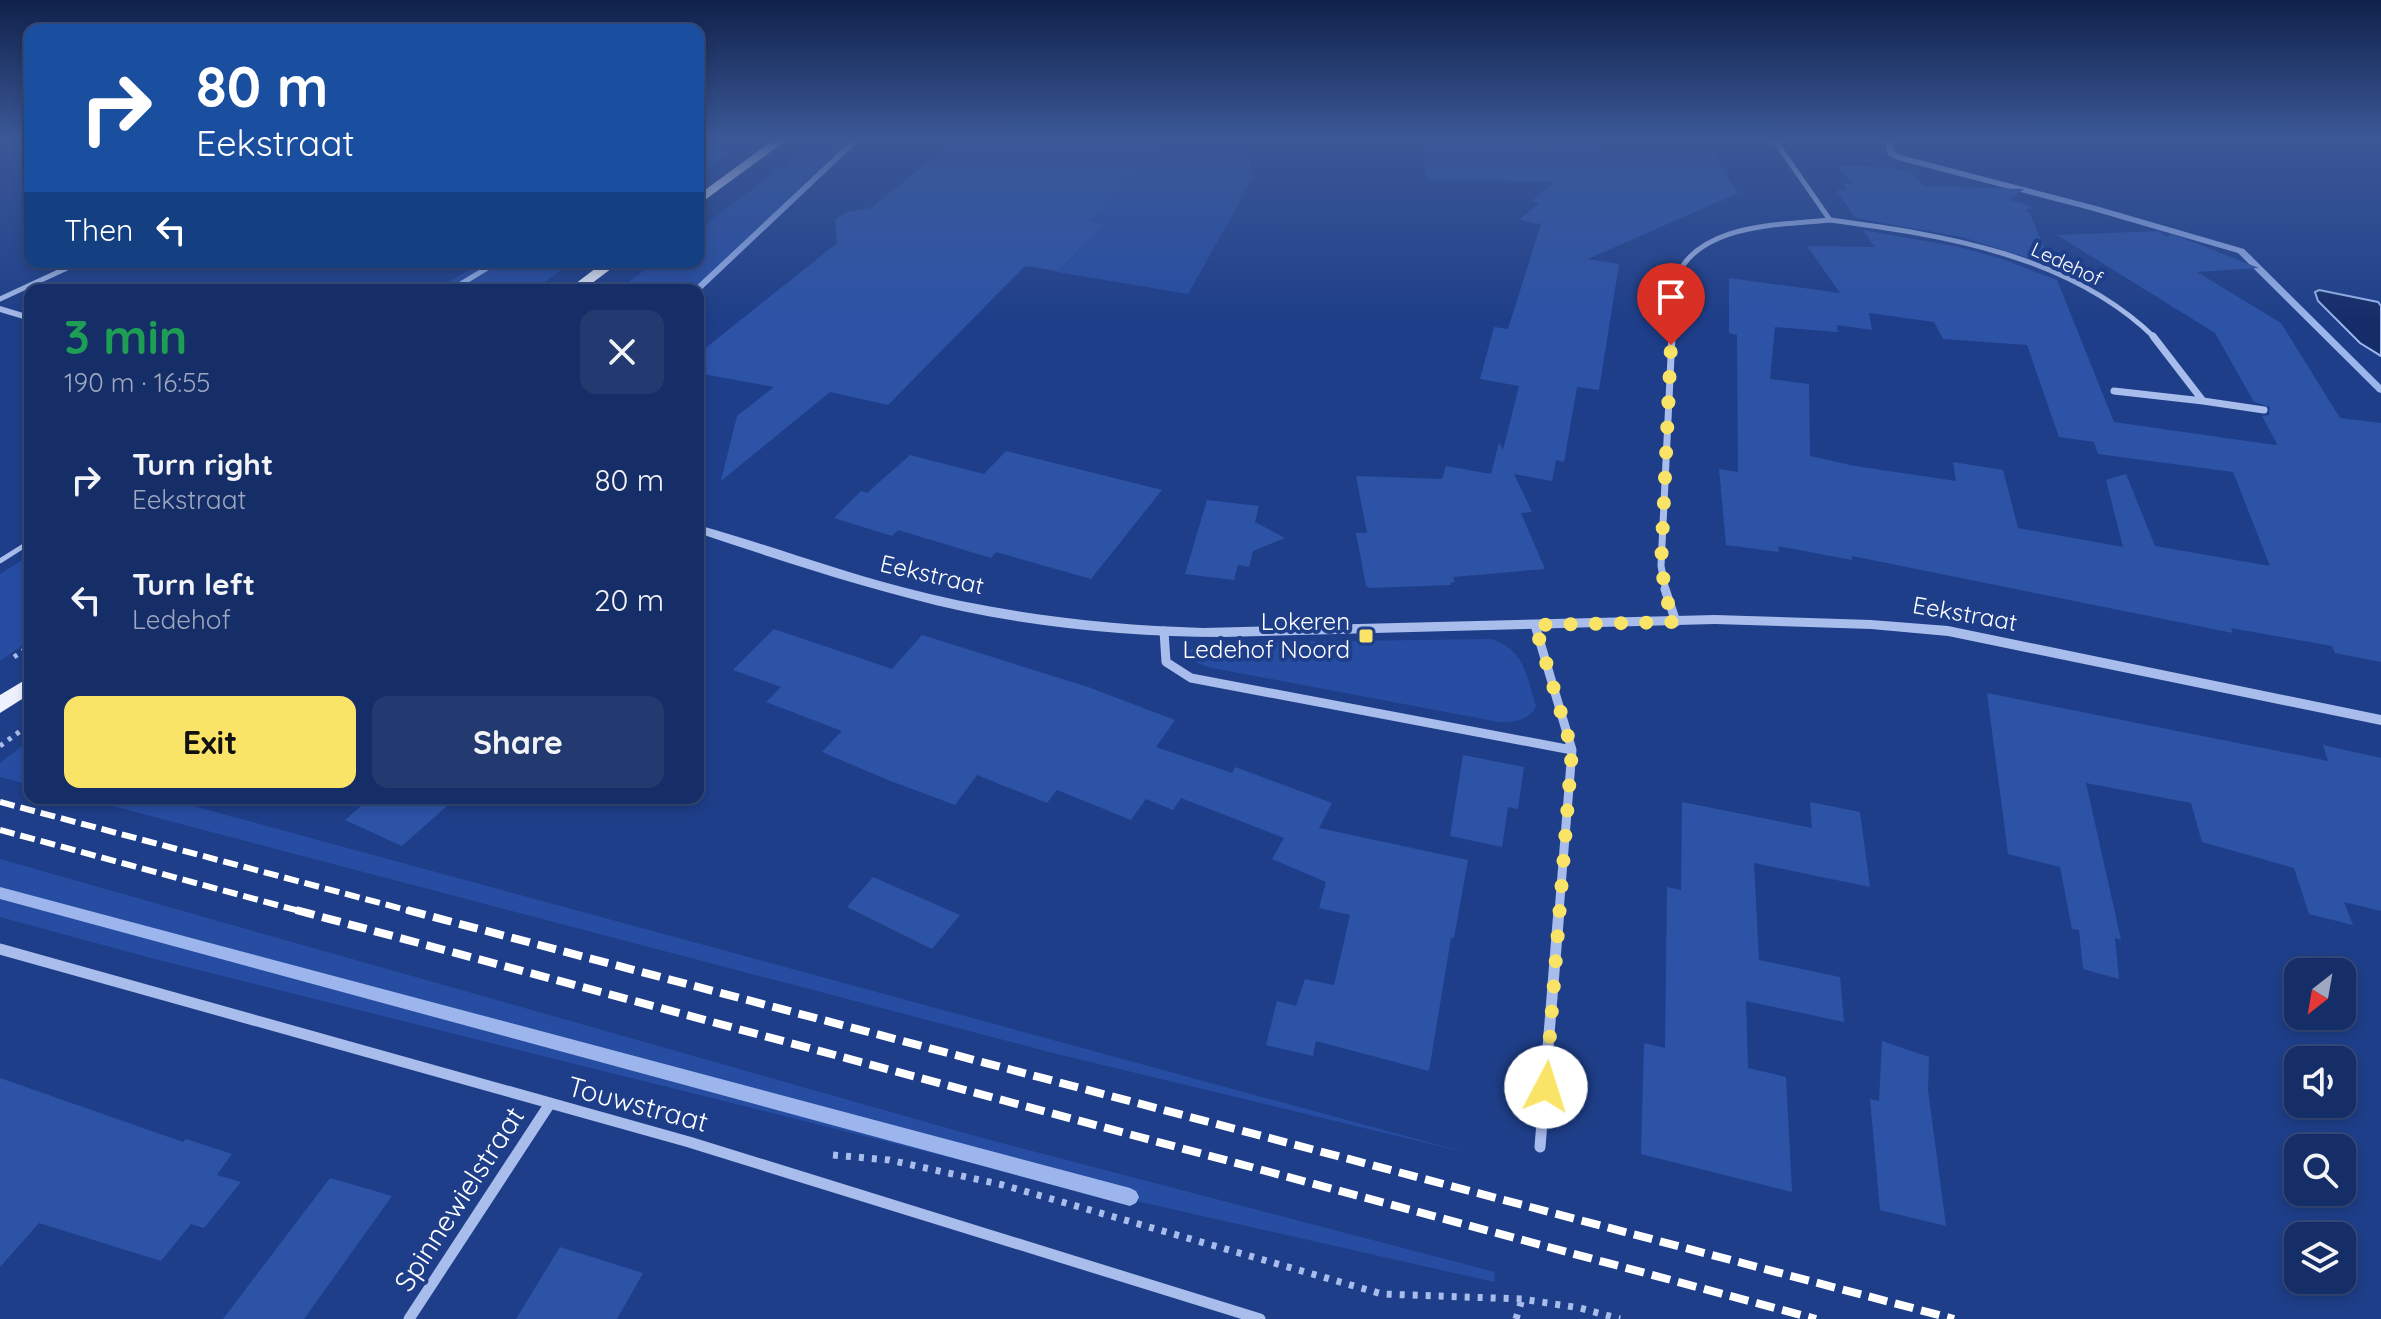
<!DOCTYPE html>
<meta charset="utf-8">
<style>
:root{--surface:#162e67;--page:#233a70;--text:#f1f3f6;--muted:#9ea8c0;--line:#354a7b;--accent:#fae467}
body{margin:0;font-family:Quicksand,sans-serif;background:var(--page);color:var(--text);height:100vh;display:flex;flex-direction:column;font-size:30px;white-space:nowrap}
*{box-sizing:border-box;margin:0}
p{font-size:26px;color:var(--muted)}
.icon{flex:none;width:44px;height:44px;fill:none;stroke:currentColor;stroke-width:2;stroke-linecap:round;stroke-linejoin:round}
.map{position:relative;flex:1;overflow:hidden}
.drawer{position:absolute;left:24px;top:284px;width:680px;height:520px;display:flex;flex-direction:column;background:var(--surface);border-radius:16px;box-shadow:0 4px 12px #0003,0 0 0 2px var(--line)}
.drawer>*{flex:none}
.hud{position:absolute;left:24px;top:24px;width:680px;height:244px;border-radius:16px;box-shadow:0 4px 12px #0003,0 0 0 2px var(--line);background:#1a4fa0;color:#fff;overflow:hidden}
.needle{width:52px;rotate:211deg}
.fabs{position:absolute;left:2284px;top:958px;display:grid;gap:16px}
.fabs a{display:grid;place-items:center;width:72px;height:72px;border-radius:16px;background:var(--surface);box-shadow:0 4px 12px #0003,0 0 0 2px var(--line);font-size:40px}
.pin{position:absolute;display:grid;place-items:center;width:68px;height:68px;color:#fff;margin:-82px -34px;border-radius:50% 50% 50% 0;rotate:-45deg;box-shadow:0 0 8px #0007}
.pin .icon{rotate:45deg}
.me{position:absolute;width:88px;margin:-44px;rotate:5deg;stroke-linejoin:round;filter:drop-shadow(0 0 6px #0008)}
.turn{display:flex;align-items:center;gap:28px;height:168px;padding:0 40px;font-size:36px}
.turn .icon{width:104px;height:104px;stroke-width:2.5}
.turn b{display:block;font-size:56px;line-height:68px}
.then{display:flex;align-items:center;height:76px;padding:0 40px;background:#0003;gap:16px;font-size:30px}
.round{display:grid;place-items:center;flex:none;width:84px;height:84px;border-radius:16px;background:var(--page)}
.headline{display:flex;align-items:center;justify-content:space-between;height:136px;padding:0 40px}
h1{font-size:48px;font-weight:700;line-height:60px;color:#1e9e55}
.button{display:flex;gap:16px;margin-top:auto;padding:16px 40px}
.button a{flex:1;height:92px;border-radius:16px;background:var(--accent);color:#111;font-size:32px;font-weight:700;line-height:92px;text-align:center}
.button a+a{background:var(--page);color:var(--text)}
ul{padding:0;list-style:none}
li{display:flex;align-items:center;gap:24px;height:120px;padding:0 40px}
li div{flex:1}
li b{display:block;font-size:30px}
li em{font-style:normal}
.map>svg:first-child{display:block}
.green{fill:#274da2}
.water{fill:#142c68;stroke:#9cb6ed;stroke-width:2}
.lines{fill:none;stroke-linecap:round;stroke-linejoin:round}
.stream{fill:#9cb6ed;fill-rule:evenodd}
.building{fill:#2d53a7;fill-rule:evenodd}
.path-far1{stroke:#a8bdeb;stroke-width:5;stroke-dasharray:4 6;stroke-linecap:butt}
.path{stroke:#a8bdeb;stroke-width:7;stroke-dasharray:5 8;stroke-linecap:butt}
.service{stroke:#a8bdeb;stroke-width:5}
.minor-far3{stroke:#a8bdeb;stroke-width:5}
.minor-far2{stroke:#a8bdeb;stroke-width:7}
.minor-far1{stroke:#a8bdeb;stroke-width:9}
.minor{stroke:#a8bdeb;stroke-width:11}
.tertiary{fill:#a8bdeb;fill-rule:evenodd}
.primary{fill:#edf2fe;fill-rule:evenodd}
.rail-far1{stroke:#fff;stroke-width:6;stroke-dasharray:15 6;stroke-linecap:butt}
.rail{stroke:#fff;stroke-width:8;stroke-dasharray:19 8;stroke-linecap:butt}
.route{stroke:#fae467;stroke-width:14;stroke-dasharray:0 25.2}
.poi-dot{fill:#fae467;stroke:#1e3e89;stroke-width:3}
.labels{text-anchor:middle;stroke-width:8;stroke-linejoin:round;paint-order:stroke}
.far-street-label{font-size:20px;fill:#fff;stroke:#1e3e89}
.street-label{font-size:24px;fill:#fff;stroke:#1e3e89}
.poi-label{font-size:24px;fill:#fff;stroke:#1e3e89;text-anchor:end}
.near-street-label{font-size:28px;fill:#fff;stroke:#1e3e89}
</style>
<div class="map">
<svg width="2381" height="1319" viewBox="0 0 2381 1319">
<rect width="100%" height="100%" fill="#1e3e89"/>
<path class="green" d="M 820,138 L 861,138 L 698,291 L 618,290 L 655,262 L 698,262 L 698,230 Z
M 1167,138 L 1244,138 L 1253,178 L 1188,294 L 1045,270 L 1058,271 L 1082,247 L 1067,243 Z
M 698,139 L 698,138 L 750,138 L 698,175 Z
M 483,262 L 573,262 L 533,290 L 433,290 Z
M 30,555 L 30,640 L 0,661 L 0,574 Z
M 1492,639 C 1525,651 1526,675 1536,706 C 1529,721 1514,722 1499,722 L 1207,667 L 1189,659 L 1190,650 L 1202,643 Z
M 30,740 L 30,785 L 0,777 L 0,763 Z
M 82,798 L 164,798 L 1468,1153 L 1049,1052 Z
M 0,859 L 979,1137 L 1495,1272 L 1494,1282 L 1004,1171 L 151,958 L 0,917 Z"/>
<path class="water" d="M 2319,290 L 2378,302 L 2381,306 L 2381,356 L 2360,343 L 2318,301 L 2315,292 Z"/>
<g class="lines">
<path class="stream" d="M 703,138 L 712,138 L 698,147 L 698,142 Z
M 854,138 L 862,138 L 699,292 L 698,290 L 692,290 Z
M 1884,138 L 1891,138 L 1894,152 L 1904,156 L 2096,206 L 2244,249 L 2381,385 L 2381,393 L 2378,392 L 2238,253 L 2090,210 L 1898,160 L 1888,155 Z
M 492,262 L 502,262 L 456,290 L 446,290 Z
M 0,887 L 1130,1188 L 1136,1191 L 1139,1197 L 1136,1203 L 1130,1206 L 0,899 Z"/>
</g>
<path class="building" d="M 958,138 L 1167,138 L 1087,222 L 1103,225 L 1058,271 L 1025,266 L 888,405 L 830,392 L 721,481 L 737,416 L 774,387 L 698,373 L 698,354 L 837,243 L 835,219 L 847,212 L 871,208 Z
M 1421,140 L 1495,142 L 1497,146 L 1605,148 L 1606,152 L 1714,154 L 1738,193 L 1588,259 L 1619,264 L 1599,390 L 1577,387 L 1564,462 L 1556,460 L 1552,481 L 1514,474 L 1532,512 L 1521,513 L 1545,569 L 1453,577 L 1455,582 L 1450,583 L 1451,585 L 1370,588 L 1366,586 L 1356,533 L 1367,533 L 1356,476 L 1442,479 L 1446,466 L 1491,474 L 1499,442 L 1503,450 L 1519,386 L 1480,379 L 1494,327 L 1508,329 L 1541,224 L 1519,220 L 1539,203 L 1532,201 L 1554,182 L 1427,179 Z
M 1838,166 L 1894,167 L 1897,170 L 1909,170 L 1923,186 L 2024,189 L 2009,200 L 2031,206 L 2025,211 L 2030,213 L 2051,265 L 1962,237 L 1855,218 L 1836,190 L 1847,191 L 1843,184 L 1852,184 Z
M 1863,230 L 1959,247 L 2002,259 L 2057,280 L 2114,422 L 2275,445 L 2277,444 L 2262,416 L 2269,415 L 2270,407 L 2254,402 L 2215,333 L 2057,235 L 2159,231 L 2166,237 L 2172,234 L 2259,268 L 2197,272 L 2281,323 L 2340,418 L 2381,423 L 2381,662 L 2335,653 L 2332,646 L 2231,628 L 2233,633 L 1852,556 L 1852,560 L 1778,546 L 1779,552 L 1726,545 L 1719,469 L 1738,472 L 1737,335 L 1729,333 L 1729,278 L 1840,293 L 1807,246 L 1875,247 ZM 1869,313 L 1934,322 L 1943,339 L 2027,345 L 2059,437 L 2094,442 L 2098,454 L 2233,472 L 2270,566 L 2155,546 L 2126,474 L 2106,480 L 2123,547 L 2018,528 L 2003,470 L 1953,462 L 1956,481 L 1855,466 L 1810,456 L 1809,384 L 1770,379 L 1775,327 L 1838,332 L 1837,325 L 1872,330 Z
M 1006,451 L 1162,490 L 1091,579 L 996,552 L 991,558 L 898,530 L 892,536 L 834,518 L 861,491 L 867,493 L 910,455 L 984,474 Z
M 1207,500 L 1259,506 L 1255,522 L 1285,538 L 1253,551 L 1249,567 L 1238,565 L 1234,580 L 1185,574 Z
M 774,629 L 892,669 L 922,635 L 1088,687 L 1175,720 L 1156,747 L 1232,773 L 1235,767 L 1332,803 L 1319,828 L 1468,860 L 1454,938 L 1451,938 L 1429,1071 L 1316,1041 L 1313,1056 L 1266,1045 L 1277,1001 L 1296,1006 L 1305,979 L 1334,985 L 1350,915 L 1319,908 L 1326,882 L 1272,859 L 1284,838 L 1181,798 L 1173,810 L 1146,799 L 1131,820 L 1057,790 L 1047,803 L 977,775 L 955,805 L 888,780 L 822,752 L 842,731 L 766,702 L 781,687 L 733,670 Z
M 1987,693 L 2328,761 L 2323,745 L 2381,758 L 2381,911 L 2344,902 L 2353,925 L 2309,914 L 2294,868 L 2202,842 L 2191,803 L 2086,783 L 2121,940 L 2115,938 L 2119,979 L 2083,969 L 2079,930 L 2072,929 L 2060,867 L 2008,854 Z
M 1463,755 L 1524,767 L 1518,809 L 1508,807 L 1502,847 L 1450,836 Z
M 370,798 L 456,798 L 402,846 L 345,820 Z
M 1682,802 L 1812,828 L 1810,802 L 1860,812 L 1870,887 L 1754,863 L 1759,960 L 1840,977 L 1844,1022 L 1746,1001 L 1748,1068 L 1786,1077 L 1792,1192 L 1641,1154 L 1644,1043 L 1665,1048 L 1667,887 L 1681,890 Z
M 873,877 L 960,915 L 932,949 L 847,907 Z
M 1882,1041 L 1929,1057 L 1928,1090 L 1946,1226 L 1880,1210 L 1870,1099 L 1879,1101 Z
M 0,1078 L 183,1142 L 186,1139 L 232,1154 L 217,1175 L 241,1182 L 204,1228 L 191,1224 L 161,1261 L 39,1223 L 0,1267 Z
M 330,1178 L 392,1196 L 304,1319 L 223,1319 Z
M 560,1247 L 643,1273 L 617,1319 L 516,1319 Z"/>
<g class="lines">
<path class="path-far1" d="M 14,657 L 30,646
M 0,746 L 30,724"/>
<path class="path" d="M 833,1155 L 889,1160 L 1003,1185 L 1382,1294 L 1522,1299 L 1580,1308 L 1620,1319
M 1516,1319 L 1522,1299"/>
<path class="service" d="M 0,561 L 30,542"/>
<path class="minor-far3" d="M 1830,220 C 1944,235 2070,255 2155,338
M 0,299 L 80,262
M 1671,338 C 1672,322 1669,298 1674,283 C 1694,223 1778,225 1830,220 L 1773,138"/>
<path class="minor-far2" d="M 2153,336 L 2203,401 L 2264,410
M 2114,391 L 2203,401
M 1666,591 L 1661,566 L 1672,336"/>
<path class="minor-far1" d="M 1665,589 L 1676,622
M 1535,625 L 1572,750 L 1559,912
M 1164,631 L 1166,662 L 1191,678 L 1572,750"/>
<path class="minor" d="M 0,949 L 689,1142 L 1260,1319
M 1540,1147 L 1559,910
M 409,1319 L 549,1105"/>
<path class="tertiary" d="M 0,306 L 30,315 L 30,321 L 0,312 Z
M 698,525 C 766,544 833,569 902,587 C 1000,613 1101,625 1203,628 L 1715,615 L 1871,620 L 1948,626 L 2381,715 L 2381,725 L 1948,636 L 1871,629 L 1715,624 L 1223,637 C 1136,637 1047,629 962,611 C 872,591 785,562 698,533 Z"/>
<path class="primary" d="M 776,138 L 789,138 L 698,205 L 698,195 Z
M 604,262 L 620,262 L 583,290 L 567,290 Z
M 30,677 L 30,694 L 0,713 L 0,695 Z"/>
<path class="rail-far1" d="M 0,802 L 414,912
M 0,830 L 303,912"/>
<path class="rail" d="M 296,910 L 1816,1319
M 407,910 L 1954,1319"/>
</g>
<linearGradient id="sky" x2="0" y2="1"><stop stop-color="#10224b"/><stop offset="0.43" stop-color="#3b5897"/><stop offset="1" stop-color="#3b5897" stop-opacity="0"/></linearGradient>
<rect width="2381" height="323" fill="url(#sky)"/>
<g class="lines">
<path class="route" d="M 1546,1087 L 1572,750 L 1535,625 L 1676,622 L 1668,603 L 1661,566 L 1671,345"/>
</g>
<rect class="poi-dot" x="1358" y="628" width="16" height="16" rx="4"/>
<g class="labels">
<g class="far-street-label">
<text transform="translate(2067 264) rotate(25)" y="7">Ledehof</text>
</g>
<g class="street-label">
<text transform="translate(932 575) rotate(13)" y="8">Eekstraat</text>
<text transform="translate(1965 614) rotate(10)" y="8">Eekstraat</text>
</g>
<g class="poi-label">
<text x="1350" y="630">Lokeren<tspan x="1350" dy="28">Ledehof Noord</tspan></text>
</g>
<g class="near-street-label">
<text transform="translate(638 1104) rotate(15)" y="10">Touwstraat</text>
<text transform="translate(459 1199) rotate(-57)" y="10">Spinnewielstraat</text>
</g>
</g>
</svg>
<div class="fabs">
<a><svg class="needle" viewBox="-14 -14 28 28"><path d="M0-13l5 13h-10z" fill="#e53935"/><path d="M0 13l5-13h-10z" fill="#9ea8c0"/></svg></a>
<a><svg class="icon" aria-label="sound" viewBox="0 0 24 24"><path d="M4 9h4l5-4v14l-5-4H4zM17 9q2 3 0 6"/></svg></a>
<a><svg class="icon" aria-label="search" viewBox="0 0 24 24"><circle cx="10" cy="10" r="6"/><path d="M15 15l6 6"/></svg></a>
<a><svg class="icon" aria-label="layers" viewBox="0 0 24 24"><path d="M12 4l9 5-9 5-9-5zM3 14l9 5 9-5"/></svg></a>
</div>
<div class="pin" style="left:1671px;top:345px;background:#d93025"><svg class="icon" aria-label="arrive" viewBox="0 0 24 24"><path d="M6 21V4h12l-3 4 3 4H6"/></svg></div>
<svg class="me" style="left:1546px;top:1087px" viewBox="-20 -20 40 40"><circle r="19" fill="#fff"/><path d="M0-13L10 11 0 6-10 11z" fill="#fae467"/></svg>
<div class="hud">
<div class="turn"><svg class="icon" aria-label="right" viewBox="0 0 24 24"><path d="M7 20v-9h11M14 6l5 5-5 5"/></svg><div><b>80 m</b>Eekstraat</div></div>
<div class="then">Then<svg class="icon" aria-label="left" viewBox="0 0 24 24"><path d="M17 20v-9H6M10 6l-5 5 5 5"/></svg></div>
</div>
<section class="drawer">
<div class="headline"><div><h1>3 min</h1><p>190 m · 16:55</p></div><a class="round"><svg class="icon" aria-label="close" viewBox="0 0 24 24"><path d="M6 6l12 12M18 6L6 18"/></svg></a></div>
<ul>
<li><svg class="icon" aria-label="right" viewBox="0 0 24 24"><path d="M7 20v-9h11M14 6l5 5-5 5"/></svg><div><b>Turn right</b><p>Eekstraat</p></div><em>80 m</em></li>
<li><svg class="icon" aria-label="left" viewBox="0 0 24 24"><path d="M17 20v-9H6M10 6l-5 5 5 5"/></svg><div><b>Turn left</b><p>Ledehof</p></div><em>20 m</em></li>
</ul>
<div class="button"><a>Exit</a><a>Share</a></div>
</section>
</div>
